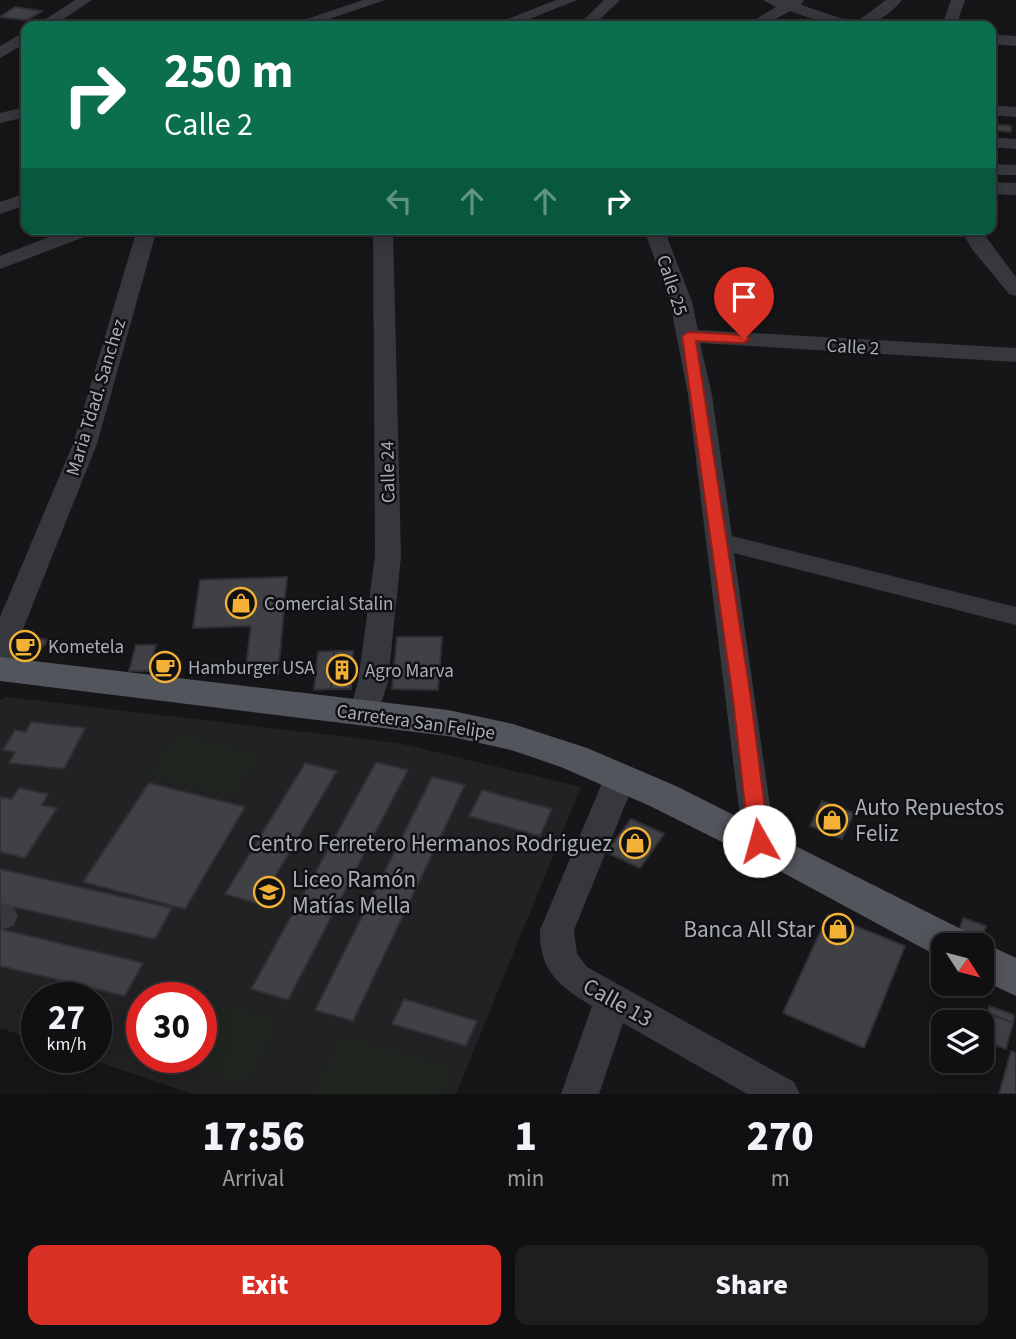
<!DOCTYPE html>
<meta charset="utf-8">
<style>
:root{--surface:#101012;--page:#1e1e20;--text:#f1f3f6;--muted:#9c9d9f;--line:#303032;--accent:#d93025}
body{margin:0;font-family:"Source Sans 3",sans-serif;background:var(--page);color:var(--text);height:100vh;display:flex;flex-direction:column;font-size:26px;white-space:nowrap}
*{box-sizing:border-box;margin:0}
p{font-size:23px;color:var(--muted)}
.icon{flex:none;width:38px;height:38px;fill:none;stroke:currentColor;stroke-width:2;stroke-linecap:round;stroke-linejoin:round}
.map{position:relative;height:1094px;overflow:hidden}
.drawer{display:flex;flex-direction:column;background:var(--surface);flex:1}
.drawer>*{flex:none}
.top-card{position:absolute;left:21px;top:21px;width:975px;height:214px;border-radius:14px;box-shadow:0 4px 18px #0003,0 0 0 2px var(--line);background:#0b6e4f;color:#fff;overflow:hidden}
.needle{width:46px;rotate:126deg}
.fabs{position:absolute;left:931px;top:933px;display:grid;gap:14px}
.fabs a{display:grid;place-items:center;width:63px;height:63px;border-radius:14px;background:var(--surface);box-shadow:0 4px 18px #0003,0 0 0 2px var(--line);font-size:35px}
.speed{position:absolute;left:21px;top:982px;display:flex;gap:14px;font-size:35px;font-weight:700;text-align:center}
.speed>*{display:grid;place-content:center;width:91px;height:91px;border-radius:50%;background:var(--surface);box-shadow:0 4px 18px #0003,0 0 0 2px var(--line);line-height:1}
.speed small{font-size:18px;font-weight:400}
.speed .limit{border:10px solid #d22;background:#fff;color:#111}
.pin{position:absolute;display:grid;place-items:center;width:60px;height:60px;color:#fff;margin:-72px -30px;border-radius:50% 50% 50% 0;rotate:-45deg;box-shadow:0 0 7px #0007}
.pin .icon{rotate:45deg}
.me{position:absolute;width:77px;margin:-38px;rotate:353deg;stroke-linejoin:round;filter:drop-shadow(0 0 5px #0008)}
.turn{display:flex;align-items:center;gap:24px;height:147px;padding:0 28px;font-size:32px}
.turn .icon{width:91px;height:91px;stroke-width:2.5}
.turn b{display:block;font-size:49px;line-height:60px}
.lanes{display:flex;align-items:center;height:66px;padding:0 28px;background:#0003;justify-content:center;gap:35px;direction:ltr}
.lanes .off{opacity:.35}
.eta{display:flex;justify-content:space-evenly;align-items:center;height:119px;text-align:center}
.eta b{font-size:42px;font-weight:800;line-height:49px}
.cta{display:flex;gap:14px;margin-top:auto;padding:14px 28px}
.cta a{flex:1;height:80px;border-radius:14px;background:var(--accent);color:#fff;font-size:28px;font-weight:800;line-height:80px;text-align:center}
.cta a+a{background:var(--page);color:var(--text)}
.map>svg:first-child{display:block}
.built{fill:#222225;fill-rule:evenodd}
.green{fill:#1e261f}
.building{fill:#404145;stroke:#303034;stroke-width:2}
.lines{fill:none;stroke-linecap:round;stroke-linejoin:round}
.minor{fill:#37383d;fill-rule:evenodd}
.major{fill:#53555c;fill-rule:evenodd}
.route{fill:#d93025;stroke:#8d1f18;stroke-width:2}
.labels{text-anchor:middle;stroke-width:5;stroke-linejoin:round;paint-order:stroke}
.street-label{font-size:19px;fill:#a8adb8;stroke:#111113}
.poi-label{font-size:19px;fill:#a8adb8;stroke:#111113;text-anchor:start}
.near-poi-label{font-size:23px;fill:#a8adb8;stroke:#111113;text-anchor:start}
.near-street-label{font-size:23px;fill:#a8adb8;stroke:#111113}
</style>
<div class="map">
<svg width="1016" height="1094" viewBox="0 0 1016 1094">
<rect width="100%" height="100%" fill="#161618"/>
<path class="built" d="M 7,697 L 398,743 L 581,787 L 456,1094 L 192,1094 L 84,1057 L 96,1057 L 96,998 L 37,998 L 37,1041 L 0,1028 L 0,700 ZM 142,998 L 201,998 L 201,1057 L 142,1057 Z"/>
<path class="green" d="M 176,734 L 260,754 L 234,796 L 149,775 Z
M 201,999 L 279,1022 L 247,1083 L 160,1057 L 201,1057 Z
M 342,1036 L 452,1068 L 441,1094 L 315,1094 Z"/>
<path class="building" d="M 15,7 L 42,11 L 27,20 L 0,17 Z
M 990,124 L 1011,126 L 1011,132 L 990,130 Z
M 287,577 L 278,674 L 245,675 L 251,626 L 193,628 L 200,580 Z
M 27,635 L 38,638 L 22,656 L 11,654 Z
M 397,637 L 442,637 L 438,690 L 392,689 Z
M 38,638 L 48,640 L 33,659 L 22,656 Z
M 136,645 L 156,645 L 149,671 L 129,671 Z
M 334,651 L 353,651 L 351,689 L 331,689 Z
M 334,651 L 331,689 L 314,690 L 318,652 Z
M 161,660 L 172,660 L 169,674 L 158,674 Z
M 31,722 L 85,728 L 64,769 L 9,763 L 15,752 L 3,750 L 15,730 L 26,732 Z
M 376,762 L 408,770 L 288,1000 L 251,989 Z
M 305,763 L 337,771 L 259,904 L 225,894 Z
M 432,777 L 465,785 L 353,1021 L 315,1010 Z
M 149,783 L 245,807 L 185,909 L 83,882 Z
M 19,788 L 48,794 L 42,805 L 57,808 L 25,858 L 0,852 L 0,797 L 12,799 Z
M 482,790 L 552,809 L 540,836 L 469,816 Z
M 822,801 L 854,813 L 842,839 L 810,826 Z
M 631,819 L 664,834 L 640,868 L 606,852 Z
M 0,869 L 172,908 L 155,939 L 0,904 Z
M 828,915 L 905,946 L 864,1048 L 783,1013 Z
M 963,918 L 986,926 L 980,945 L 957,937 Z
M 0,929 L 143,963 L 125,996 L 0,966 Z
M 404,999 L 477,1021 L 466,1046 L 392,1024 Z
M 989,1006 L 1014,1015 L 1013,1023 L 988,1013 Z
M 988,1013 L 1013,1023 L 1006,1049 L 982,1040 Z
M 1011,1051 L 1016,1053 L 1016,1094 L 999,1094 Z"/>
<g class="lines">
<path class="minor" d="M 75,0 L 92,0 L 53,26 L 35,26 Z
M 363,0 L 385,0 L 309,26 L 286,26 Z
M 556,0 L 577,0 L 512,26 L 490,26 Z
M 604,0 L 620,0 L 593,26 L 577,26 Z
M 763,0 L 804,0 L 801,5 L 855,23 L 886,0 L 902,0 C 868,41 833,26 790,11 L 763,26 L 745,26 L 776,7 Z
M 951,0 L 965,0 L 956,26 L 942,26 Z
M 26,31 L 26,43 L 0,58 L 0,46 Z
M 990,34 L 1016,36 L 1016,46 L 990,44 Z
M 990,105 L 1016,107 L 1016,117 L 990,115 Z
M 26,107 L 26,117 L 0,123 L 0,113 Z
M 990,137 L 1016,139 L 1016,149 L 990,147 Z
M 990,164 L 1016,165 L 1016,175 L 990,175 Z
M 990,182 L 1016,183 L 1016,195 L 990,194 Z
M 26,193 L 26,205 L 0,214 L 0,202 Z
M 70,229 L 98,229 L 95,233 L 0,269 L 0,256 Z
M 137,229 L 157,229 L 97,444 L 19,639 C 19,653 18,663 10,675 L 0,678 L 0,617 L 73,444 Z
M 373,229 L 393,229 L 401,556 L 388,682 L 375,722 L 364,725 L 353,722 L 349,714 L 358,682 L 375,556 Z
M 644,229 L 664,229 L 692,302 L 698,330 L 1016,348 L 1016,362 L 700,343 L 712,395 L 732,536 L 1016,607 L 1016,625 L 734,553 L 775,841 L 770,850 L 759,854 L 748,850 L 743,841 L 688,395 L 670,302 Z
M 960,229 L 980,229 L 1016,277 L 1016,296 L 1009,294 L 972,249 Z
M 621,764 L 632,768 L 637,776 L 574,930 L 577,954 L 587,967 L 794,1082 L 800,1094 L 747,1094 L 623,1023 L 599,1094 L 561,1094 L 592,1006 C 560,987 539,971 540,930 L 605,776 L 610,768 Z
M 0,902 L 13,906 L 18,916 L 13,926 L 1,930 Z"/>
<path class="major" d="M 0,657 L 448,710 L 513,724 L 587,748 L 676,786 L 969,933 L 975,945 L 982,942 L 1016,958 L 1016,996 L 982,980 L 982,945 L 943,945 L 943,959 L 939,957 L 778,870 L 650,806 L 561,767 L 511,750 L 448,736 L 0,681 Z"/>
</g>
<path class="route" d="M 689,332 L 744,335 L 750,339 L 744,343 L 696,341 L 751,699 L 769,841 L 766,847 L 752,847 L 749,841 L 733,699 L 682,336 Z"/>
<defs>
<g id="shop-ring" transform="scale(1.575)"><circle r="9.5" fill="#111113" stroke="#f2b134" stroke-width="1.5"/><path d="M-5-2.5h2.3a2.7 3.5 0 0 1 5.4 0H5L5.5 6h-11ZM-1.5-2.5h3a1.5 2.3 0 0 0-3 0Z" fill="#f2b134"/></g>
<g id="cafe-ring" transform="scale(1.575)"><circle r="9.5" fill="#111113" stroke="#f2b134" stroke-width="1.5"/><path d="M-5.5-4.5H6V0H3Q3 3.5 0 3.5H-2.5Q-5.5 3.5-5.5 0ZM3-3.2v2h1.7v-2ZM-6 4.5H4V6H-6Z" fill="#f2b134"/></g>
<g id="building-ring" transform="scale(1.575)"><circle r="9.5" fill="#111113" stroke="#f2b134" stroke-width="1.5"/><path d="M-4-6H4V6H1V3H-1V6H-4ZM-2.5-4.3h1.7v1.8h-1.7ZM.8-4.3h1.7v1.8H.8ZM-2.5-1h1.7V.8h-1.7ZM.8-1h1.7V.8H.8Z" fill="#f2b134"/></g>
<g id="school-ring" transform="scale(1.575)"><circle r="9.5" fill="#111113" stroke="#f2b134" stroke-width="1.5"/><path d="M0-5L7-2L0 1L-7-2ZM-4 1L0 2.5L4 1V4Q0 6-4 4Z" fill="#f2b134"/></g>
</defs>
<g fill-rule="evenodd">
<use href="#shop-ring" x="241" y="603"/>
<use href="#cafe-ring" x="25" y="646"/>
<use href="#cafe-ring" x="165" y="667"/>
<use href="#building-ring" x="342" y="670"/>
<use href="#shop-ring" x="832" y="820"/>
<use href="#shop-ring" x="635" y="843"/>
<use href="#school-ring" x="269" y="892"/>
<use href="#shop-ring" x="838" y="929"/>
</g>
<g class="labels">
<g class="street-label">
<text transform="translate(673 285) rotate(72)" y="7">Calle 25</text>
<text transform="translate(853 346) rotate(3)" y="7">Calle 2</text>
<text transform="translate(95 397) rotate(-73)" y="7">Maria Tdad. Sanchez</text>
<text transform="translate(387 472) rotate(-91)" y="7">Calle 24</text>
<text transform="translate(416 721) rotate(8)" y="7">Carretera San Felipe</text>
</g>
<g class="poi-label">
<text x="264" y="610">Comercial Stalin</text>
<text x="48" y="653">Kometela</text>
<text x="188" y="674">Hamburger USA</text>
<text x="365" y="677">Agro Marva</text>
</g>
<g class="near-poi-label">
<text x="855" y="815">Auto Repuestos<tspan x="855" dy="26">Feliz</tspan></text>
<text x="612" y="851" text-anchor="end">Centro Ferretero Hermanos Rodriguez</text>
<text x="292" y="887">Liceo Ramón<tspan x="292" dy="26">Matías Mella</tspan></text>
<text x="815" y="937" text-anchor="end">Banca All Star</text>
</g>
<g class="near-street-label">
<text transform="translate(618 1002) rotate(29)" y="8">Calle 13</text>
</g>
</g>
</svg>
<div class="fabs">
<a><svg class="needle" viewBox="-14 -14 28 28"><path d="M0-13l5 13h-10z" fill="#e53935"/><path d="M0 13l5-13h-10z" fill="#9c9d9f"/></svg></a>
<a><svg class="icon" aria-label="layers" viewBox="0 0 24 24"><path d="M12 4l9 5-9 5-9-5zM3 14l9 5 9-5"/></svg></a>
</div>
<div class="speed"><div>27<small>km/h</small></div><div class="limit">30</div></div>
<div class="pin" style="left:744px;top:339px;background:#d93025"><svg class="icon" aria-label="arrive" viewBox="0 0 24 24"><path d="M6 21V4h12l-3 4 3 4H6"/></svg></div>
<svg class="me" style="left:759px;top:841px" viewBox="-20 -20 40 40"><circle r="19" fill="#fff"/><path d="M0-13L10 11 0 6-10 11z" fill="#d93025"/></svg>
<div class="top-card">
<div class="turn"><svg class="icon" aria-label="right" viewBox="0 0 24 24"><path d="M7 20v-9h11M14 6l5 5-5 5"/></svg><div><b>250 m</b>Calle 2</div></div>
<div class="lanes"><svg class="icon off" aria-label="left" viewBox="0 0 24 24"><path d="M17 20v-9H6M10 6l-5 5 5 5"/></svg><svg class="icon off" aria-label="ahead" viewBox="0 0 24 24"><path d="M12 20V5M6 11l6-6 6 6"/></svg><svg class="icon off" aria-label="ahead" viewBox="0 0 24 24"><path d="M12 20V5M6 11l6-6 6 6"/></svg><svg class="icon" aria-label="right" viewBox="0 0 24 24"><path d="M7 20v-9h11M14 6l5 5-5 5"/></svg></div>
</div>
</div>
<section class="drawer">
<div class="eta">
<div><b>17:56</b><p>Arrival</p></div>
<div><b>1</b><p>min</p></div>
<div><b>270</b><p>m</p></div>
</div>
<div class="cta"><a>Exit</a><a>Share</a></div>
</section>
